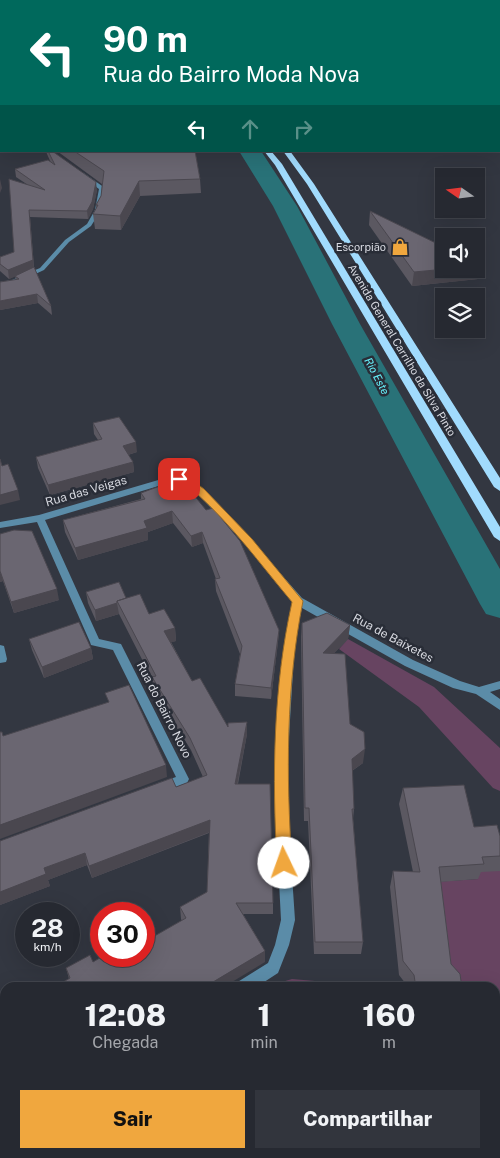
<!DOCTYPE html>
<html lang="pt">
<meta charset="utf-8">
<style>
:root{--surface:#262931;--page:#32353d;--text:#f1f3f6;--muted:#a4a6ab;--line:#42454d;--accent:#f0a73e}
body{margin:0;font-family:"Public Sans",sans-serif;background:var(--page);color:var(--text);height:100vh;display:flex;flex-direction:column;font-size:19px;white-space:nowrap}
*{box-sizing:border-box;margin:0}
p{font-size:16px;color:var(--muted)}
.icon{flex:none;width:28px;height:28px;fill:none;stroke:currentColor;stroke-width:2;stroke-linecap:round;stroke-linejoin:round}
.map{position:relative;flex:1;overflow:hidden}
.drawer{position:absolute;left:0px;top:982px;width:500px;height:176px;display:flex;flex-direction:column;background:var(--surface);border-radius:15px 15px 0 0;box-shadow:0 5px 20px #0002,0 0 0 1px var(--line)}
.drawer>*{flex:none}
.banner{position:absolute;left:0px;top:0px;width:500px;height:152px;box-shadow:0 5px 20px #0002,0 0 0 1px var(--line);background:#00695c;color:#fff;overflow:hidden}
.needle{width:32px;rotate:284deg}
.fabs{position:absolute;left:435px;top:168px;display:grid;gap:10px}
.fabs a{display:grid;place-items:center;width:50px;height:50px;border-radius:0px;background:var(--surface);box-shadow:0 5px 20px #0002,0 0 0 1px var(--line);font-size:25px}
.speed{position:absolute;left:15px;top:902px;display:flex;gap:10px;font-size:25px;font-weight:700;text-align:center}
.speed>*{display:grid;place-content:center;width:65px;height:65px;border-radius:50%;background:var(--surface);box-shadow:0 5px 20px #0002,0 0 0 1px var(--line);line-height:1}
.speed small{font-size:12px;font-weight:400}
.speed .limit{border:8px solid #d22;background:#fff;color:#111}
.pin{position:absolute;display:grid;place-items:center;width:42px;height:42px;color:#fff;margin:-21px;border-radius:10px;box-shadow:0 2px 8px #0006}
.me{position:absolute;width:55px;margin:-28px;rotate:357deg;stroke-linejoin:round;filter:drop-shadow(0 0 4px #0008)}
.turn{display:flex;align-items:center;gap:18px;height:105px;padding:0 20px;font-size:22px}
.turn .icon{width:65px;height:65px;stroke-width:2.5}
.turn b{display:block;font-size:35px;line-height:42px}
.lanes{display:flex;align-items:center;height:48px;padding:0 20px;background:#0003;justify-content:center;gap:25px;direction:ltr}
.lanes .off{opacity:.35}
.eta{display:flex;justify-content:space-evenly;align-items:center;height:85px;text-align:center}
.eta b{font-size:30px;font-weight:800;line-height:35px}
.cta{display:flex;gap:10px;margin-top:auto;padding:10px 20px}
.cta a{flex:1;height:58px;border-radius:0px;background:var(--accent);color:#111;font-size:20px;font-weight:800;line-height:58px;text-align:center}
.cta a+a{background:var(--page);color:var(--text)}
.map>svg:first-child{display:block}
.green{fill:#674461}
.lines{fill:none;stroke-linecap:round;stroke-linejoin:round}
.river{fill:#297278;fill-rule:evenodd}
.street{fill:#5b8ca8;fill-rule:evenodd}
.primary{fill:#a1dbfd;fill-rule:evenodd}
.wall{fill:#5b5861}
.shaded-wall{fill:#4a474f}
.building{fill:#6a6671;stroke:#4a474f}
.route{fill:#f0a73e;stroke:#9c6d28}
.labels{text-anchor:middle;stroke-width:5;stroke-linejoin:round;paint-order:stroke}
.far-poi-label{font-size:11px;fill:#d8dae1;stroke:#292d37;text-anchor:end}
.far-street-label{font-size:11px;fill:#d8dae1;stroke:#292d37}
.far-water-label{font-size:11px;font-style:italic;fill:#67f1fb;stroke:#292d37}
.street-label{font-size:12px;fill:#d8dae1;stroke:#292d37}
</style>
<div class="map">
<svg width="500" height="1158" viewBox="0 0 500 1158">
<rect width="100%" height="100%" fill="#333741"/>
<path class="green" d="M 348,639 L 434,687 L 500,748 L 500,791 L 493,788 L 419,707 L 339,649 Z
M 500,841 L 500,1012 L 495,1012 L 495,988 L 454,987 L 434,882 L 478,879 L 477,872 Z
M 292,979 L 315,981 L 335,987 L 265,987 Z
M 5,1137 L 5,1154 L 453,1154 L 454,1158 L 0,1158 L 0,1140 Z"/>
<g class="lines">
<path class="river" d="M 239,151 L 261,151 L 297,206 L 360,324 L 500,569 L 500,618 L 486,614 L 480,604 L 332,324 L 273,206 Z"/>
<path class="street" d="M 0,116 L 1,116 L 1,120 L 0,120 Z
M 499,118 L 500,118 L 500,122 L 499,122 Z
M 82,172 L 105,188 L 101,210 L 91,226 L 69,242 L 44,270 L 16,283 L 0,286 L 0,282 L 12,280 L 40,268 L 65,240 L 87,224 L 95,210 L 99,189 L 80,175 L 79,174 Z
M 172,476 L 192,480 L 203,489 L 251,540 L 302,598 L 413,660 L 460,681 L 479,687 L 500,681 L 500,689 L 490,692 L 500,699 L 500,710 L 476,694 L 453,688 L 405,666 L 302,608 L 295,638 L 286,786 L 295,920 L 289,945 L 278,973 L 255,988 L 234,988 L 236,983 L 268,963 L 275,945 L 281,920 L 274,786 L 285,638 L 293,602 L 245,544 L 197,493 L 186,484 L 172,482 L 45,520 L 99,639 L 121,644 L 189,779 L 187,783 L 162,792 L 158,791 L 156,787 L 158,783 L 176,777 L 113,650 L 91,645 L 90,642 L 37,522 L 0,528 L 0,522 L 39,515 Z
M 0,645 L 4,646 L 7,659 L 6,662 L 0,663 Z
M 5,1117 L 5,1134 L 0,1136 L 0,1119 Z"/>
<path class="primary" d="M 18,0 L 28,0 L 29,1 L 19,1 Z
M 45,0 L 50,0 L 51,1 L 45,1 Z
M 264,151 L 271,151 L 282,164 L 500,527 L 500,541 L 494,537 L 275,165 Z
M 283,151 L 290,151 L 314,184 L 500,478 L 500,491 L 494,487 L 307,184 Z"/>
</g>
<path class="wall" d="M 69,0 L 151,0 L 153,1 L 71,1 Z
M 289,0 L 500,0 L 500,65 L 499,65 L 499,1 L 289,1 Z
M 46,151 L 52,151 L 97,190 L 93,209 L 88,219 L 30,217 L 34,267 L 51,306 L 52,315 L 38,303 L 0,310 L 0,282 L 16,280 L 15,276 L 9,279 L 0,271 L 0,257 L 14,252 L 28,185 L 16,177 L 15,169 L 51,163 L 47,154 Z
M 57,151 L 195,151 L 200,179 L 201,193 L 140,196 L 121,230 L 95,229 L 93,214 L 96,209 L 96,205 L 101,196 L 102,184 Z
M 370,211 L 481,265 L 478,279 L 412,286 L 369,225 Z
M 93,423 L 137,452 L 128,455 L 133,462 L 134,472 L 50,495 L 38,468 L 36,457 L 98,440 L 94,434 Z
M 168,483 L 279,630 L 278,642 L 271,699 L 235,696 L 235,684 L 240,654 L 216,591 L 215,579 L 216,579 L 203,543 L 192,547 L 173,523 L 148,532 L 148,540 L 78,560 L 65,532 L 63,520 L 141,499 L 141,493 Z
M 0,534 L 59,600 L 14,613 L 3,581 L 0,582 Z
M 86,592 L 126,598 L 149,614 L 175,628 L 176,641 L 171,642 L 192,681 L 228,727 L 247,722 L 247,734 L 238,784 L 273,903 L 273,914 L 243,914 L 265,951 L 265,962 L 69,979 L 66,968 L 93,962 L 144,956 L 182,921 L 181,919 L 180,907 L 207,892 L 209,833 L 92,878 L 87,865 L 48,880 L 50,886 L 0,905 L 0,841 L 176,787 L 203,777 L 191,750 L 153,690 L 152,679 L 119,614 L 96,621 L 88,603 Z
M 302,623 L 350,625 L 348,639 L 334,653 L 350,724 L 363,763 L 352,771 L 354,809 L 353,819 L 363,942 L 361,954 L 314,954 L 308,821 L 304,821 L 301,637 Z
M 29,639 L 91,648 L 93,659 L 44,678 L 32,650 Z
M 403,788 L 474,827 L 500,836 L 500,871 L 481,872 L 478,879 L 440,882 L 451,964 L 462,988 L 409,988 L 399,975 L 390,887 L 393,871 L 413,872 L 399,804 Z
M 453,1154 L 495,1154 L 500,1158 L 454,1158 Z"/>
<path class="shaded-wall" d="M 234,0 L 250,0 L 243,1 L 234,1 Z
M 372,0 L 384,0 L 384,1 L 368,1 Z
M 1,95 L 1,108 L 0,109 L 0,96 Z
M 0,135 L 1,135 L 1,148 L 0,148 Z
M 0,179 L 2,188 L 0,193 Z
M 139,181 L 140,196 L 121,230 L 120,216 Z
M 96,182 L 97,190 L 93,209 L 88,219 L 87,211 Z
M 29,210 L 34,269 L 9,279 L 8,270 Z
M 476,265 L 481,265 L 478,279 L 412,286 L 414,272 L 446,269 L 476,269 Z
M 37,294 L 38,303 L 0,310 L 0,301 Z
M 136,442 L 137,452 L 124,456 L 123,446 Z
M 133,462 L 134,472 L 50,495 L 48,485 Z
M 18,490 L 20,500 L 0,505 L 0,495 Z
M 172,511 L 173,523 L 148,532 L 148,540 L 78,560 L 75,548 L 144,521 Z
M 202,532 L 203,543 L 192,547 L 191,536 Z
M 0,571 L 3,581 L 0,582 Z
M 57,589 L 59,600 L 14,613 L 11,602 Z
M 117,603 L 119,614 L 96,621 L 95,610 Z
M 350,625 L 348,639 L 322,666 L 323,653 Z
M 175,628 L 176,641 L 166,644 L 164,631 Z
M 279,630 L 278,642 L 271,699 L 271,688 Z
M 91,648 L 93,659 L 44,678 L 42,667 Z
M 247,722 L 247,734 L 235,796 L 235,784 Z
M 365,749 L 363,763 L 350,772 L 352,759 Z
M 166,765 L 167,777 L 0,839 L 0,825 Z
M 210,820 L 210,832 L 92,878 L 89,866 Z
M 85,853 L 87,865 L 48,880 L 50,886 L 0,905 L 0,892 L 44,868 Z
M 265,951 L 265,962 L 222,988 L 203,988 Z
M 5,1104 L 5,1116 L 0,1119 L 0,1106 Z"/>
<path class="building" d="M 94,0 L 151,0 L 153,1 L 97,1 Z
M 291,0 L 372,0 L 368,1 L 292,1 Z
M 390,0 L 500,0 L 500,11 L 499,11 L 500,54 L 499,53 L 499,1 L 392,1 Z
M 0,42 L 1,42 L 1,95 L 0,96 L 0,80 L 1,79 L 0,73 Z
M 0,124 L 1,125 L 1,135 L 0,135 Z
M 48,151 L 52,151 L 96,182 L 92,202 L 87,211 L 29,210 L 33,260 L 8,270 L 0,264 L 0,257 L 14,252 L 9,179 L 45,190 L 15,169 L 48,160 L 55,165 Z
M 74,151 L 195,151 L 200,179 L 139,181 L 120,216 L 93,214 L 98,205 L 96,205 L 101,196 L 104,171 Z
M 370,211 L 444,247 L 444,269 L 446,269 L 414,272 Z
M 34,267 L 51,306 L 37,294 L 0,301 L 0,282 L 19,279 L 15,276 Z
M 119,417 L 136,442 L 123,446 L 133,462 L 48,485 L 36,457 L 102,439 L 93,423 Z
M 0,459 L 2,466 L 8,464 L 18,490 L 0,495 Z
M 168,483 L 176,493 L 189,489 L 206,510 L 213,508 L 240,541 L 279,630 L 271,688 L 235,684 L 242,646 L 215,579 L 220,578 L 202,532 L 191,536 L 172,511 L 144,521 L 147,528 L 75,548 L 63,520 L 145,499 L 141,493 Z
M 14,530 L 32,531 L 57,589 L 11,602 L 0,571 L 0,534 Z
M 119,582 L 126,598 L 117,601 L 117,603 L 95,610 L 86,592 Z
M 140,594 L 149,614 L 164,609 L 175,628 L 164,631 L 192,681 L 200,678 L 228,727 L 228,723 L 247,722 L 235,784 L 270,784 L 273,903 L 236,903 L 265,951 L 203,988 L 53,988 L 70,978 L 66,968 L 90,955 L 93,962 L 103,956 L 144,956 L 144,942 L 186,918 L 180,907 L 207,892 L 210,820 L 89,866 L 85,853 L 44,868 L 46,874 L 0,892 L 0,841 L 172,778 L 176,787 L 207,775 L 190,738 L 152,677 L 156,676 L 117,601 Z
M 327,613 L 350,625 L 323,653 L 345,654 L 350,724 L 364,732 L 365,749 L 352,759 L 354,809 L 352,809 L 363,942 L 315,942 L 309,808 L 305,808 L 302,623 Z
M 79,622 L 91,648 L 42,667 L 29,639 Z
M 129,685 L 166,765 L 0,825 L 0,732 L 2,732 L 3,736 L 109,702 L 105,693 Z
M 464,785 L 474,827 L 497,825 L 500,836 L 500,856 L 482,857 L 484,864 L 439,867 L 451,964 L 460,974 L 462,988 L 416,988 L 414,975 L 403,961 L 393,871 L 420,872 L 403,788 Z
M 495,998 L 500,998 L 500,1158 L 461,1158 L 460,1154 L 495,1154 Z
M 5,1014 L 5,1104 L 0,1106 L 0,1016 Z"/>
<path class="route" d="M 179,476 L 192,480 L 204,489 L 252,539 L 303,601 C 286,686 286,776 292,863 L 290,868 L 284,870 L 279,868 L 277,863 C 272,777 273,687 292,602 C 261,565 232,525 196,493 C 189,487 179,485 174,479 Z"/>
<defs>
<g id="shop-bare" transform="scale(1.35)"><path d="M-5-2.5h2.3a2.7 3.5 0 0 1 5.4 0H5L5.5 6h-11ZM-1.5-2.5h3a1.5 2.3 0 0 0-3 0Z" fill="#f0a73e" stroke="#292d37" stroke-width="2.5" paint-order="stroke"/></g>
</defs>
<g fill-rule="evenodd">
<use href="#shop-bare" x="400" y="247"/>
</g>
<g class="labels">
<g class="far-poi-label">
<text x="386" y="251">Escorpião</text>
</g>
<g class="far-street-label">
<text transform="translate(402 350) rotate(59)" y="4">Avenida General Carrilho da Silva Pinto</text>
</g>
<g class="far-water-label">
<text transform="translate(377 376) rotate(62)" y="4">Rio Este</text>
</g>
<g class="street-label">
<text transform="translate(86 491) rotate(-16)" y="4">Rua das Veigas</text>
<text transform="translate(393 638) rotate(28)" y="4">Rua de Baixetes</text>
<text transform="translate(164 710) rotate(63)" y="4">Rua do Bairro Novo</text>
</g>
</g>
</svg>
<div class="fabs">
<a><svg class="needle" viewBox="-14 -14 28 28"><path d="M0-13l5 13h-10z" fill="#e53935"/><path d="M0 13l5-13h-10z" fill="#a4a6ab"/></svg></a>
<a><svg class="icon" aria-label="sound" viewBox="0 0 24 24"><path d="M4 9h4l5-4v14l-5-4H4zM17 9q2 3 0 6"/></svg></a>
<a><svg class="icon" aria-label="layers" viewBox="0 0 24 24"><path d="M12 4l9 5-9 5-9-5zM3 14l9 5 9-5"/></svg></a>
</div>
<div class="speed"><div>28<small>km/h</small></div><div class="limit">30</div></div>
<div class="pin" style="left:179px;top:479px;background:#d93025"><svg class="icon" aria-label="arrive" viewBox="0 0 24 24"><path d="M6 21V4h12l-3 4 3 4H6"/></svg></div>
<svg class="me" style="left:284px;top:863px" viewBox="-20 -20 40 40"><circle r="19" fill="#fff"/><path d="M0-13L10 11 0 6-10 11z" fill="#f0a73e"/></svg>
<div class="banner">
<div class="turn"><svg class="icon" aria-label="left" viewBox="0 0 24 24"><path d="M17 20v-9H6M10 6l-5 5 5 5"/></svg><div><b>90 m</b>Rua do Bairro Moda Nova</div></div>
<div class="lanes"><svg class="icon" aria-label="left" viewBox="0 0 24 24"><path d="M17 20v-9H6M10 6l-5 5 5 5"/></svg><svg class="icon off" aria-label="ahead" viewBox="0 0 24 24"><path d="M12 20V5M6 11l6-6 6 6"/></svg><svg class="icon off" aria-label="right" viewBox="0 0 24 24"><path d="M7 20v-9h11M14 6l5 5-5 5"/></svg></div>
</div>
<section class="drawer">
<div class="eta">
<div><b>12:08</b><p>Chegada</p></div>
<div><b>1</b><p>min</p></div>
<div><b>160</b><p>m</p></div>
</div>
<div class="cta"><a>Sair</a><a>Compartilhar</a></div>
</section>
</div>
